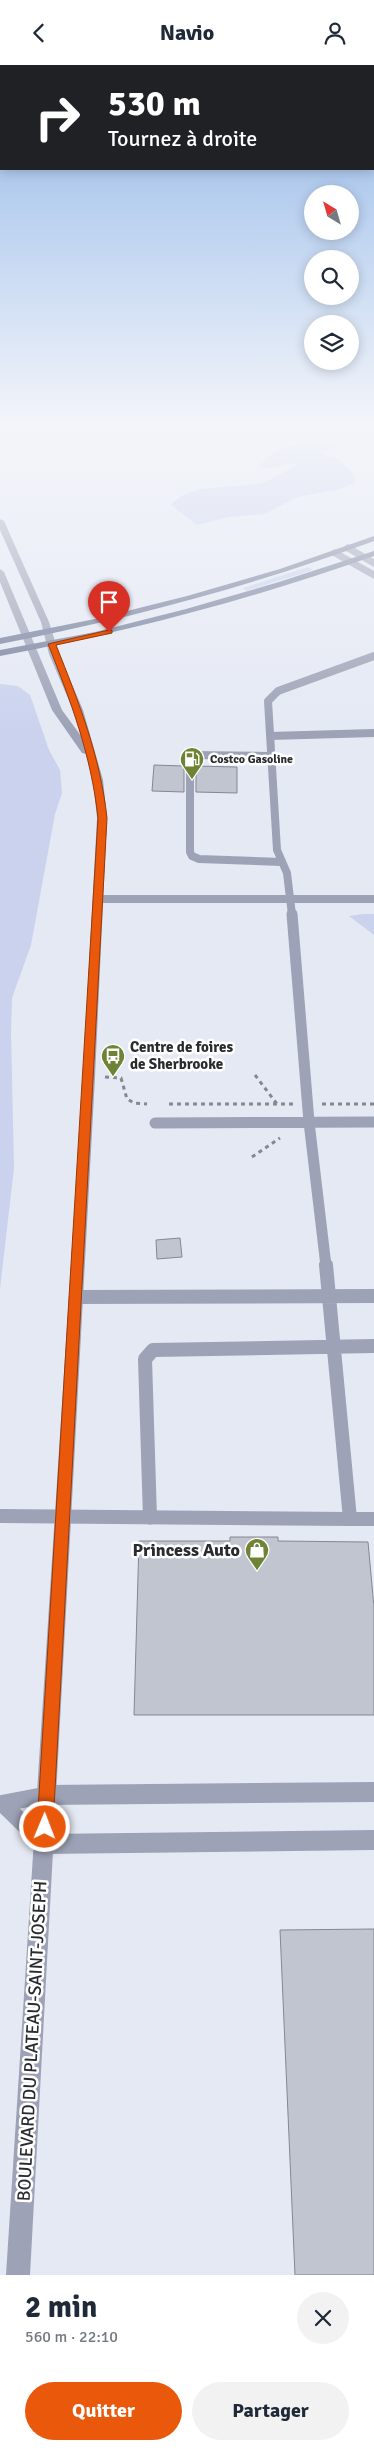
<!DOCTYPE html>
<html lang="fr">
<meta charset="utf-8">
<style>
:root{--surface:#fff;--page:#f2f2f3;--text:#1f2937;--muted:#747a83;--accent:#ea580c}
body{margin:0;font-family:Signika,sans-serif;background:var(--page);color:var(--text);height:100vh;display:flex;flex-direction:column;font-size:19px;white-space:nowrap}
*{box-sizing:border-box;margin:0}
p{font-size:16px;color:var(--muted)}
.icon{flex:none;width:28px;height:28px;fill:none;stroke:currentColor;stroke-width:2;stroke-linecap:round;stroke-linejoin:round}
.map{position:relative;height:2210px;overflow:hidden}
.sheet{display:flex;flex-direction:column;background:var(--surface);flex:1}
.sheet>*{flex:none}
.hud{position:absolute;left:0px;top:0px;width:375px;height:105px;box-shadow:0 2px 12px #0003;background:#202124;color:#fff;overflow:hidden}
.needle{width:32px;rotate:323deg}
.controls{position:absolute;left:304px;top:120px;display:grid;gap:10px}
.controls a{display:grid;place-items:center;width:55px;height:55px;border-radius:50%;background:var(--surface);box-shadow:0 2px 12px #0003;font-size:25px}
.pin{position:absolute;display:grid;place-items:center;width:42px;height:42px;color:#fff;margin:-51px -21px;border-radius:50% 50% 50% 0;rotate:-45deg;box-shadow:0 0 5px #0007}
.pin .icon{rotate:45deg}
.me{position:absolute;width:55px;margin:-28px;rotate:1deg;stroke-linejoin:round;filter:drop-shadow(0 0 4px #0008)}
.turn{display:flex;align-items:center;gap:18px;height:105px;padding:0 25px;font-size:22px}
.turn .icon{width:65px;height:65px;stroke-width:2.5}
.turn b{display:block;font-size:35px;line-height:42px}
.round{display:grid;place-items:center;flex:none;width:52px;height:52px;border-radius:26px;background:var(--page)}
.summary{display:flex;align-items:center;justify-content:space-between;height:85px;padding:0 25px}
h1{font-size:30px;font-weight:700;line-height:38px}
.cta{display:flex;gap:10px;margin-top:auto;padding:10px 25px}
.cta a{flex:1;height:58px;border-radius:30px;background:var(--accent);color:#fff;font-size:20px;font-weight:700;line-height:58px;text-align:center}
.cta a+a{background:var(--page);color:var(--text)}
header{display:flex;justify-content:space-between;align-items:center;height:65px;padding:0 25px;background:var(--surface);font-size:22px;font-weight:700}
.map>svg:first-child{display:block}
.green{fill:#cad2ee}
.building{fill:#c1c5cf;stroke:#858791}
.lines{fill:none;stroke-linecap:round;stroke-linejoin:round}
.path{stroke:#85888f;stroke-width:3;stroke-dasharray:4 4;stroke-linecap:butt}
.service-far4{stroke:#9da2b6;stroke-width:7}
.service-far3{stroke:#9da2b6;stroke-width:8}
.service-far2{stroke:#9da2b6;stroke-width:11}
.service-far1{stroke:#9da2b6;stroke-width:14}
.service{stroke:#9da2b6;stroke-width:17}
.minor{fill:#9da2b6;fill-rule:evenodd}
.tertiary{fill:#9da2b6;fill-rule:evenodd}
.secondary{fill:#78809c;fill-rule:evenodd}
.route{fill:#ea580c;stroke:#983908}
.labels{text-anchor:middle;stroke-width:5;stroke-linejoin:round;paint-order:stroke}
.far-poi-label{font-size:12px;font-weight:bold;fill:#292b2f;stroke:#fff;text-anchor:start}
.poi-label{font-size:15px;font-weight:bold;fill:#292b2f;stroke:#fff;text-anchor:start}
.near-poi-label{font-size:18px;font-weight:bold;fill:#292b2f;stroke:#fff;text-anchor:end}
.near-street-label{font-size:18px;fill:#292b2f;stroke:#fff}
</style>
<header><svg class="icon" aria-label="back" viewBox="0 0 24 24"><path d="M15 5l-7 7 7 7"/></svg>Navio<svg class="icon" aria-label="person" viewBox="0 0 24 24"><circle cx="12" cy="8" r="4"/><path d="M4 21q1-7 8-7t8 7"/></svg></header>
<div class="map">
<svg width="374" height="2210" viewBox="0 0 374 2210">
<rect width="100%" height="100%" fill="#e5e9f4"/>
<path class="green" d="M 320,377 L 339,381 L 321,387 L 326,391 L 337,393 L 356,412 L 355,418 L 341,424 L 297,432 L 265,449 L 228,452 L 197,460 L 171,440 C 190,416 234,425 262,418 C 273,414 286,406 296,400 L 293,398 L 264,404 L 259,401 C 279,381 293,380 320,377 Z
M 308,502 L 313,505 L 246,526 L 243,523 Z
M 0,619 L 18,621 L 30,630 L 49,685 L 60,705 L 62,728 L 55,749 L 31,880 L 12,933 L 11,967 L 14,1103 L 0,1224 Z
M 363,849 L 374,849 L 374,870 L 349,851 Z"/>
<path class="building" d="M 154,700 L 184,701 L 184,727 L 152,726 Z
M 196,701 L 237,702 L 237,728 L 196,727 Z
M 180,1173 L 182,1192 L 157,1194 L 156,1175 Z
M 230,1472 L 278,1472 L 278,1476 L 368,1477 L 374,1542 L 374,1650 L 134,1650 L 139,1476 L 230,1476 Z
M 374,1864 L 374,2210 L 295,2210 L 280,1865 Z"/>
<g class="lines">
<path class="path" d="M 255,1010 L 277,1039
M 105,1012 L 121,1013 L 127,1034 L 134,1038 L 147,1039
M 169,1039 L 293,1039
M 322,1039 L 374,1039
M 252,1092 L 280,1073"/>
<path class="service-far4" d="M 348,483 L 374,498
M 335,488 L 374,510"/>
<path class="service-far3" d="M 270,671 L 374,668
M 271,691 L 190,690 L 190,787 L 192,791 L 199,794 L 281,797
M 98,834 L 374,834
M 292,850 L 287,808 L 277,785 L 268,636 L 278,626 L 374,591"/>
<path class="service-far2" d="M 292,849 L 309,1057 L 326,1201
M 155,1058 L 374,1057"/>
<path class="service-far1" d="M 76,1232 L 374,1231
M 0,1451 L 350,1454 L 326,1200
M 150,1453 L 145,1294 L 153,1285 L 374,1281
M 350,1454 L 374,1454"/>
<path class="service" d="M 0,1739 L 46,1730
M 3,1739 L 44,1779"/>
<path class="minor" d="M 374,1717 L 374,1737 L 46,1740 L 39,1737 L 36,1730 L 39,1723 L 46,1720 Z
M 374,1765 L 374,1785 L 44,1789 L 37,1786 L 34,1779 L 37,1772 L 44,1769 Z"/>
<path class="tertiary" d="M 0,454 L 4,456 L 49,557 L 59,589 L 83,645 L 103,715 L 107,753 L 95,1012 L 30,2210 L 6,2210 L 83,1012 L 97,753 L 93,715 L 86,689 L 82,688 L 52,645 L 0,517 L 0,504 L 4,507 L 62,645 L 81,671 L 73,645 L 49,589 L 41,557 L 0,465 Z"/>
<path class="secondary" d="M 374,471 L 374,476 C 252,521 128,554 0,579 L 0,573 L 95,554 L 187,531 L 280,504 Z
M 374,486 L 374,491 C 252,534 128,567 0,591 L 0,585 L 95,567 L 186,544 L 279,517 Z"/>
</g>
<linearGradient id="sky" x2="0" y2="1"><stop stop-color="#93b8e9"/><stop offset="0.54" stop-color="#f3f5fa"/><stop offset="1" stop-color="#f3f5fa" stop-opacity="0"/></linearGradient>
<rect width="374" height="665" fill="url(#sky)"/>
<path class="route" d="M 109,565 L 112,565 L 112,568 L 56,580 C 79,638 100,690 107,753 L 53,1762 L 51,1768 L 45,1771 L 39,1768 L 37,1762 L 98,753 C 91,689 71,637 48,579 Z"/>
<defs>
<g id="fuel-pin" transform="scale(1.25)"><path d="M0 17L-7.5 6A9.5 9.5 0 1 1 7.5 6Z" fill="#6d8335" stroke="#fff"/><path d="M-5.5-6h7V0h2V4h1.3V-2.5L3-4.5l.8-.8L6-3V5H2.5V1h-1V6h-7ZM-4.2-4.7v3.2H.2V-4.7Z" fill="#fff"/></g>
<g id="bus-pin" transform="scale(1.25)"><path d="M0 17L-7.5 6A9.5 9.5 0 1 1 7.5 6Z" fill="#6d8335" stroke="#fff"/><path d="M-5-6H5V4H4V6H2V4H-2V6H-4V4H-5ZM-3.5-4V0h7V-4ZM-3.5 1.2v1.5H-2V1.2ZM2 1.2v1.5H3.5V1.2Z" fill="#fff"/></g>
<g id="shop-pin" transform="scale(1.25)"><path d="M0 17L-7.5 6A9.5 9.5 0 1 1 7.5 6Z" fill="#6d8335" stroke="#fff"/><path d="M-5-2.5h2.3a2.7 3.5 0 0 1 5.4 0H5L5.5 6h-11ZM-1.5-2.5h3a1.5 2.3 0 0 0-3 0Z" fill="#fff"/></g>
</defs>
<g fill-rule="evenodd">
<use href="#fuel-pin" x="192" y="694"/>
<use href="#bus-pin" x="113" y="991"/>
<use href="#shop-pin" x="257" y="1485"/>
</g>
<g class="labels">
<g class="far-poi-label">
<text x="210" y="698">Costco Gasoline</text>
</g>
<g class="poi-label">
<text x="130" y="987">Centre de foires<tspan x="130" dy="17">de Sherbrooke</tspan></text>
</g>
<g class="near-poi-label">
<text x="240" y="1491">Princess Auto</text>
</g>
<g class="near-street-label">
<text transform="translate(32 1976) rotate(-87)" y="6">BOULEVARD DU PLATEAU-SAINT-JOSEPH</text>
</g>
</g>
</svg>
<div class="controls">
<a><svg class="needle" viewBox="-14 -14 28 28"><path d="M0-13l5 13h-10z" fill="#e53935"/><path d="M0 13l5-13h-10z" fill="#747a83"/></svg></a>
<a><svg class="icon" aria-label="search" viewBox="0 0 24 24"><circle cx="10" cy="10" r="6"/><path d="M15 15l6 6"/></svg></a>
<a><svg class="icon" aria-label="layers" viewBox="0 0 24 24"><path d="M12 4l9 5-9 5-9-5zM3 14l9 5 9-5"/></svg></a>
</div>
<div class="pin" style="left:109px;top:567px;background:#d93025"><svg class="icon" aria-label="arrive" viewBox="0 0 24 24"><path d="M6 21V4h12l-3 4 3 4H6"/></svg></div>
<svg class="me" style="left:45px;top:1762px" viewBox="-20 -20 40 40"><circle r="17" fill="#ea580c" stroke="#fff" stroke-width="3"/><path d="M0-11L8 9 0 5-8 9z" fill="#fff"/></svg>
<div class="hud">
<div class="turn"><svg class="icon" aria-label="right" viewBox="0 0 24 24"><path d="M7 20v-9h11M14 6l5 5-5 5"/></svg><div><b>530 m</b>Tournez à droite</div></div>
</div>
</div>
<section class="sheet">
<div class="summary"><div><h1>2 min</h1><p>560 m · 22:10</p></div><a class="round"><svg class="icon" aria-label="close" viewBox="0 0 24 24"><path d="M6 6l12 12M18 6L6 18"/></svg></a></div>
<div class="cta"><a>Quitter</a><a>Partager</a></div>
</section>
